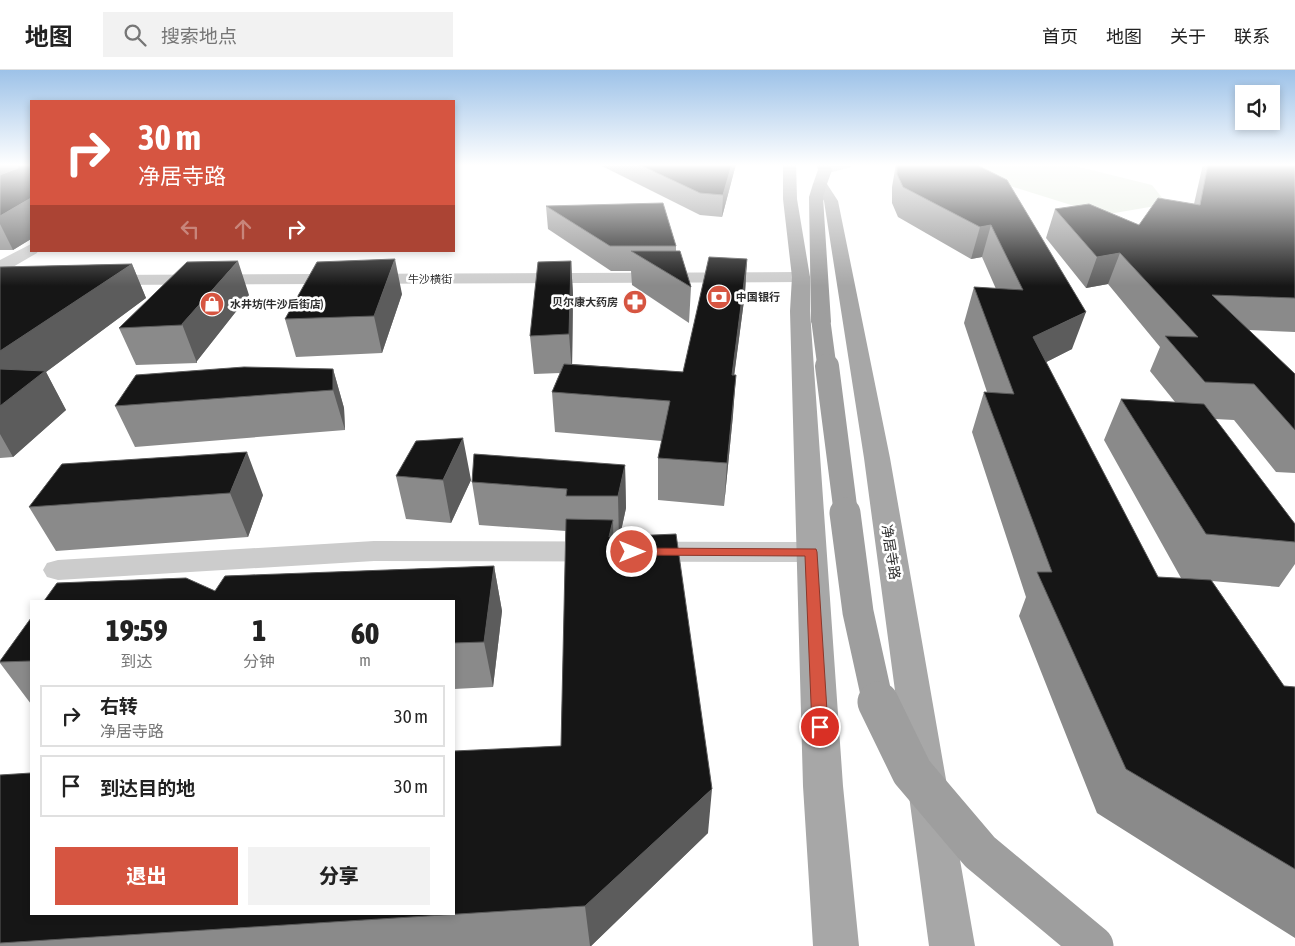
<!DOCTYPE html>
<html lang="zh">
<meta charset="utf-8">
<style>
:root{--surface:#fff;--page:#f2f2f2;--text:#222;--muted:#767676;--line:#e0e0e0;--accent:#d65541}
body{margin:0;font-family:"Asap Condensed","Noto Sans SC",sans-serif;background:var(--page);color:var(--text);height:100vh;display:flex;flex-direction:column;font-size:19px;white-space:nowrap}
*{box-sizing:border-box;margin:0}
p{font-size:16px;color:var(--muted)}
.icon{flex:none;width:28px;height:28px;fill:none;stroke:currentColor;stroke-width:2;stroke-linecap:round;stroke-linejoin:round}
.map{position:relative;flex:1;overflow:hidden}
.sheet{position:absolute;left:30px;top:530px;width:425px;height:315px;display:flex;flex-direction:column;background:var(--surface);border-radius:0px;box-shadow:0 2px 8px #0003}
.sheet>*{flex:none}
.banner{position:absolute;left:30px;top:30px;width:425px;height:152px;border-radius:0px;box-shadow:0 2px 8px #0003;background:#d65541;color:#fff;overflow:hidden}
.fabs{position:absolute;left:1235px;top:15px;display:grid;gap:10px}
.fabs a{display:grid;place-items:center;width:45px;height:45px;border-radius:0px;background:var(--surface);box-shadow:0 2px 8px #0003;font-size:25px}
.pin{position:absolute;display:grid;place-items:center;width:42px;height:42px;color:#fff;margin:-21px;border:2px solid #fff;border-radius:50%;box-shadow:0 1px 5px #0007}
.me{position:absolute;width:55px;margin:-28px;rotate:90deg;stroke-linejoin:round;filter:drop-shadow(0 0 4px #0008)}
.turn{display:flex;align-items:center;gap:18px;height:105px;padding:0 25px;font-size:22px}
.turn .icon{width:65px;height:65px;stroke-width:2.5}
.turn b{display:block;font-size:35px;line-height:42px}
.lanes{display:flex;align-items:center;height:48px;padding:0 25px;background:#0003;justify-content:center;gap:25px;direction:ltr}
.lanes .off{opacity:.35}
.eta{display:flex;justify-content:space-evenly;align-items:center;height:85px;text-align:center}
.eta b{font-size:30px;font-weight:800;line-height:35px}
.button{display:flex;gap:10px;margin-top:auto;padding:10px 25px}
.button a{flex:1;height:58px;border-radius:0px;background:var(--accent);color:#fff;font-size:20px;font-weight:800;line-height:58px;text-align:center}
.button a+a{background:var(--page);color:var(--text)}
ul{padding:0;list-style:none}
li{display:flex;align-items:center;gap:15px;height:62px;margin:0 10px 8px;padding:0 15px;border:2px solid var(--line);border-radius:0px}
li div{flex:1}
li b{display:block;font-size:19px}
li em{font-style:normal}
header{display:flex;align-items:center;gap:30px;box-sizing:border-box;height:70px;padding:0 25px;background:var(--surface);border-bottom:1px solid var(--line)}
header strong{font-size:24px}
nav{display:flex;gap:28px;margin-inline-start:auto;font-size:18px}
.search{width:350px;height:45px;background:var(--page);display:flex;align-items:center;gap:12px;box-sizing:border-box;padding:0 18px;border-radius:0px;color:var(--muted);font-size:19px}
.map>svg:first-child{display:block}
.green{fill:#e3ebde}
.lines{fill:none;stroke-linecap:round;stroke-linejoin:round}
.minor{fill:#ccc;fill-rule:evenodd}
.primary{fill:#a7a7a7;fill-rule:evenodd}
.trunk{fill:#9e9e9e;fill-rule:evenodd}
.trunk-bridge-far3{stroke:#9e9e9e;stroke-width:19}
.trunk-bridge-far2{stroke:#9e9e9e;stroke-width:24}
.trunk-bridge-far1{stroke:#9e9e9e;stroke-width:31}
.trunk-bridge{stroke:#9e9e9e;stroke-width:41}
.wall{fill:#8a8a8a}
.shaded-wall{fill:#5c5c5c}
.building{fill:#161616;stroke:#5c5c5c}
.route{fill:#d65541;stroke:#8b372a}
.labels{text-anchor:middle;stroke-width:5;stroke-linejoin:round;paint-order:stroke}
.far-street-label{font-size:11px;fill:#2f2f2f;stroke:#fff}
.far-poi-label{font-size:11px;font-weight:bold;fill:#2f2f2f;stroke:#fff;text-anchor:start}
.street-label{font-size:14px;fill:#2f2f2f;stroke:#fff}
</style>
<header>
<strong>地图</strong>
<div class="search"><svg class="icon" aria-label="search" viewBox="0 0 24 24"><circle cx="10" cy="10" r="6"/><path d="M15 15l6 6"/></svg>搜索地点</div>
<nav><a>首页</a><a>地图</a><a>关于</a><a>联系</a></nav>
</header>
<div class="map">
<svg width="1295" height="876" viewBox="0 0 1295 876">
<rect width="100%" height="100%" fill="#fff"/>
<path class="green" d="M 940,94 L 1067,94 L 1152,115 L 1167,134 L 1103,145 Z"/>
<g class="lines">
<path class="minor" d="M 833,94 L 853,94 L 851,97 L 825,104 L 818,100 L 820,97 Z
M 31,174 L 31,181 L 38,181 L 37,183 L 6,201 L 0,202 L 0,190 Z
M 801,202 L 807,203 L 810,207 L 807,211 L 801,212 L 102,215 L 96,214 L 93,210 L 96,206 L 102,205 Z
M 374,471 L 811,472 L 821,475 L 826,482 L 821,489 L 811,492 L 374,491 L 58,510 L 47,507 L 43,500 L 47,493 L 58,490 Z"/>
<path class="primary" d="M 783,94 L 796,94 L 797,129 L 810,207 L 810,241 L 843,716 L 859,876 L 813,876 L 803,716 L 790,241 L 792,207 L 783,129 Z
M 817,94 L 830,94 L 832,100 L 827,114 L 838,131 L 890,388 L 975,876 L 929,876 L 864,388 L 824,131 L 813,114 L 818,100 Z"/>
<path class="trunk" d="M 820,110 L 827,114 L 823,127 L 831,252 L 828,256 L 821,258 L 814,256 L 811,252 L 809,127 L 813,114 Z"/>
<path class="trunk-bridge-far3" d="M 821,252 L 827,297"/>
<path class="trunk-bridge-far2" d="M 827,296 L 846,444"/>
<path class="trunk-bridge-far1" d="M 845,443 L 858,542 L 878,633"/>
<path class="trunk-bridge" d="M 878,632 L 912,702 L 980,782 L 1093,876"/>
</g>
<path class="wall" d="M 0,94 L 31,94 L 31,169 L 13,180 L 0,180 Z
M 602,94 L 736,94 L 722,147 L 700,145 L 602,96 Z
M 896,94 L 975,94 L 1072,279 L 1046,292 L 1158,507 L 1181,508 L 1104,370 L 1121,329 L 1175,332 L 1150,301 L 1160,277 L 1108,214 L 1086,218 L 1046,168 L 1055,139 L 1139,155 L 1194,134 L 1203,94 L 1295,94 L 1295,262 L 1249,260 L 1295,304 L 1295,403 L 1276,402 L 1234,350 L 1215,349 L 1295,454 L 1295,494 L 1279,517 L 1212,511 L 1284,616 L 1295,617 L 1295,868 L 1097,743 L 1019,546 L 1026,527 L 972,362 L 984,322 L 987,322 L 964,253 L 974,217 L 996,219 L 982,187 L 971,189 L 898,147 L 892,133 L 892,117 Z
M 546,136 L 676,176 L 676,181 L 691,217 L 689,253 L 632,215 L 631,201 L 611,201 L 548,159 Z
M 747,189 L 745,223 L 734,305 L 733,345 L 724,436 L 658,430 L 658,388 L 662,371 L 555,362 L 552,322 L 560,303 L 534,304 L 530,266 L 571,191 L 573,225 L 572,294 L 683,302 Z
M 132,194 L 146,228 L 46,302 L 66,340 L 13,387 L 0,388 L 0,197 Z
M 402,224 L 382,283 L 296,287 L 285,249 Z
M 249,225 L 197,291 L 197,293 L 136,295 L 119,258 Z
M 333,299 L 344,338 L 345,360 L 135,377 L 115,336 Z
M 62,394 L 263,425 L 248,467 L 56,481 L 29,437 Z
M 625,395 L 626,438 L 620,466 L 708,763 L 591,876 L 0,876 L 0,705 L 561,676 L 566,461 L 479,455 L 472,412 Z
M 396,406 L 471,410 L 451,453 L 406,449 Z
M 494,496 L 502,541 L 493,617 L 454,619 L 454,531 L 44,531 L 57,513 L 186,508 L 215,521 L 225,506 Z
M 31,548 L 31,634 L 0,593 L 0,591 Z"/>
<path class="shaded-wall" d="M 0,94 L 22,94 L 0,127 Z
M 732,94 L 736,94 L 722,147 L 723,125 Z
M 31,128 L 31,169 L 13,180 L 0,154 L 0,146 Z
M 991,155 L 982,187 L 971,189 L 980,157 Z
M 1120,183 L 1108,214 L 1086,218 L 1097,187 Z
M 395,189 L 402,224 L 382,283 L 374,246 Z
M 747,189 L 745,223 L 729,345 L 732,305 Z
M 238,191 L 249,225 L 197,291 L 197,293 L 182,254 Z
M 571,191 L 573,225 L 572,303 L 569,264 Z
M 132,194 L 146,228 L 46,302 L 66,340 L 13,387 L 0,364 L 0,281 Z
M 1086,242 L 1072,279 L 1021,305 L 1033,267 Z
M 333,299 L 344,338 L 345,360 L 333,320 Z
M 736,305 L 733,345 L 724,436 L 727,393 Z
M 463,368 L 471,410 L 451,453 L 443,410 Z
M 247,382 L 263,425 L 248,467 L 230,423 Z
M 625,395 L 626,438 L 619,470 L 618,426 Z
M 613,450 L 614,493 L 609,467 Z
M 494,496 L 502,541 L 493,617 L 484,572 Z
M 712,719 L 708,763 L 591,876 L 590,876 L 585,836 Z"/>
<path class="building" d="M 18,94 L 31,94 L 31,128 L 0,146 L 0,105 L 18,98 Z
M 638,94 L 732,94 L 723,125 L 700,123 Z
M 897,94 L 975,94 L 1007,110 L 1086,242 L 1033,267 L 1158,507 L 1211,510 L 1284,616 L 1295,617 L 1295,799 L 1126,699 L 1037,502 L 1052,502 L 984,322 L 1014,324 L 974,217 L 1023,220 L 991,155 L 980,157 L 903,117 L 897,104 Z
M 1208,94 L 1295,94 L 1295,228 L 1212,225 L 1295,304 L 1295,360 L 1254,314 L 1205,312 L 1165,266 L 1198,267 L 1120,183 L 1097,187 L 1055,139 L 1089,134 L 1139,155 L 1158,128 L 1200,135 Z
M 663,133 L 676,176 L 610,176 L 546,136 Z
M 631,181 L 680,181 L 691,217 Z
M 709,187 L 747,189 L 732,305 L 736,305 L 727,393 L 658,388 L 670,331 L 552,322 L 564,294 L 683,302 Z
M 395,189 L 374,246 L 285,249 L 317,192 Z
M 238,191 L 182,254 L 182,255 L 119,258 L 187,192 Z
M 571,191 L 569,264 L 530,266 L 538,192 Z
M 132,194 L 0,281 L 0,197 Z
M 244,297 L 333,299 L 333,320 L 115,336 L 136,305 Z
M 0,299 L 45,301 L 0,336 Z
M 1121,329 L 1204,334 L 1295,454 L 1295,472 L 1206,464 Z
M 463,368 L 443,410 L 396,406 L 416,371 Z
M 247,382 L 230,423 L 29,437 L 62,394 Z
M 474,384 L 625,395 L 618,426 L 566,426 L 567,419 L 472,412 Z
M 566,449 L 613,450 L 609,467 L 676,464 L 712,719 L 585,836 L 0,873 L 0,705 L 31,703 L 31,844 L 454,844 L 454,681 L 561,676 Z
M 494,496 L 484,572 L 454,573 L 454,531 L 44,531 L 57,513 L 186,508 L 215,521 L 225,506 Z
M 31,548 L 31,591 L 0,592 L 0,591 Z"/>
<linearGradient id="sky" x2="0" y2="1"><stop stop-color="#9dc2e8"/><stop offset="0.44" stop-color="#fff"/><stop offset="1" stop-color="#fff" stop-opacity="0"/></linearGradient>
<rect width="1295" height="216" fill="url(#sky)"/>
<path class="route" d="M 632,478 L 816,479 L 817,482 L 828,657 L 825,662 L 820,664 L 815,662 L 812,657 L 805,486 L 628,485 L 626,482 L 628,479 Z"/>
<defs>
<g id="bank-disc" transform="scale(1.25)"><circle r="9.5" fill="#d65541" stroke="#fff"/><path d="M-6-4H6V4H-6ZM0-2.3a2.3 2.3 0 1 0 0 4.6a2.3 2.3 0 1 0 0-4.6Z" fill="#fff"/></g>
<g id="pharmacy-disc" transform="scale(1.25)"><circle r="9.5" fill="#d65541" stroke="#fff"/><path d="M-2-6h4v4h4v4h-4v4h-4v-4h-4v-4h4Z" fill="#fff"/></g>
<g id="shop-disc" transform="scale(1.25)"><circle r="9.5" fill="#d65541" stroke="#fff"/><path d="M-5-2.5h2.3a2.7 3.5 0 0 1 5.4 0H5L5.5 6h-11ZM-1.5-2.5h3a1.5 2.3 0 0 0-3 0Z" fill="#fff"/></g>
</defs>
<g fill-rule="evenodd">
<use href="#bank-disc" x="719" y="227"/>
<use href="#pharmacy-disc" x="635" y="232"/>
<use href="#shop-disc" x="212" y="234"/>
</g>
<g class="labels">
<g class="far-street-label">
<text x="430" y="213">牛沙横街</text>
</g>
<g class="far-poi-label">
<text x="736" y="231">中国银行</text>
<text x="618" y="236" text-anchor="end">贝尔康大药房</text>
<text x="230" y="238">水井坊(牛沙后街店)</text>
</g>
<g class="street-label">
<text transform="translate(891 482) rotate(81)" y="5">净居寺路</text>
</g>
</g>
</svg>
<div class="fabs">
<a><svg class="icon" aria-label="sound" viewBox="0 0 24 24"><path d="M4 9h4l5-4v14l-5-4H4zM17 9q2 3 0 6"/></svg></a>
</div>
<div class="pin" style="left:820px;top:657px;background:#d93025"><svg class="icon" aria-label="arrive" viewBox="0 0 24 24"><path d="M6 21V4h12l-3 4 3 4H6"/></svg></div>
<svg class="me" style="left:632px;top:482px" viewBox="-20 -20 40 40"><circle r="17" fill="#d65541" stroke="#fff" stroke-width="3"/><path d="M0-11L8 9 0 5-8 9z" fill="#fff"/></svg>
<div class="banner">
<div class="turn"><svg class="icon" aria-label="right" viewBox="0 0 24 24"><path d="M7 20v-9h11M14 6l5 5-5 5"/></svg><div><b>30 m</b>净居寺路</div></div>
<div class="lanes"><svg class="icon off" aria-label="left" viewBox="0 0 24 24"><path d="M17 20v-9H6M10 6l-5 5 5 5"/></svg><svg class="icon off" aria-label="ahead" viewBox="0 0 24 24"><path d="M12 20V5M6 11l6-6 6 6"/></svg><svg class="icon" aria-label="right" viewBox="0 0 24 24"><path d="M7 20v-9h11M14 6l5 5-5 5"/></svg></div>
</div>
<section class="sheet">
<div class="eta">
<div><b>19:59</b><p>到达</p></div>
<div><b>1</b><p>分钟</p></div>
<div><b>60</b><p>m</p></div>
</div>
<ul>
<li><svg class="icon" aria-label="right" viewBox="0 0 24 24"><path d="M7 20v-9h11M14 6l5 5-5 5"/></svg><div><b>右转</b><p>净居寺路</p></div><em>30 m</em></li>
<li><svg class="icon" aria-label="arrive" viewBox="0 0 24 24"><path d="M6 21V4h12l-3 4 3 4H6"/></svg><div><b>到达目的地</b></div><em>30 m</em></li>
</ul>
<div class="button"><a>退出</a><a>分享</a></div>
</section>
</div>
